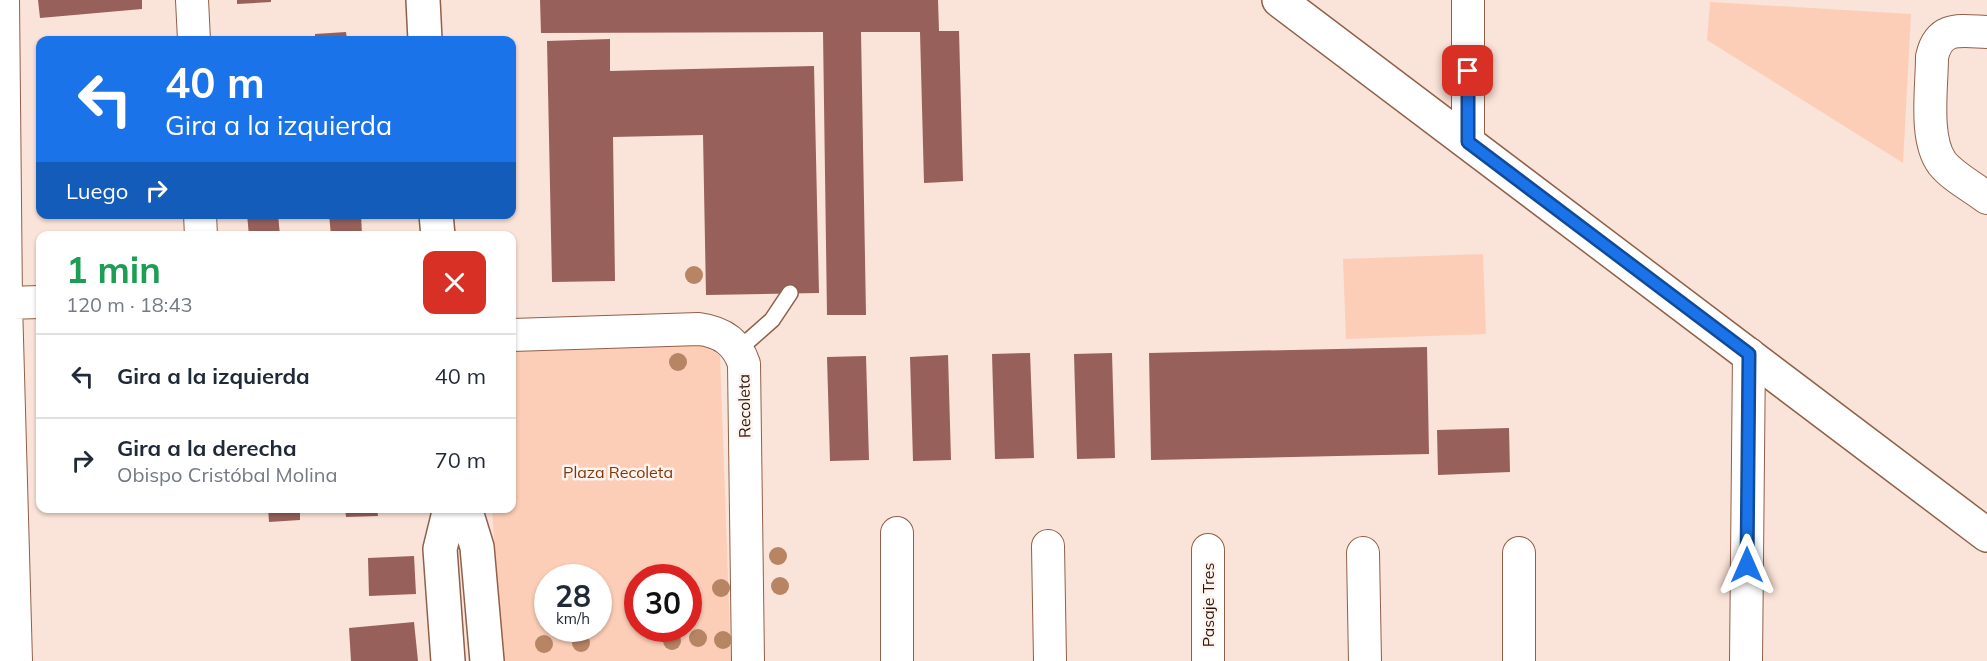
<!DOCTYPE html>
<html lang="es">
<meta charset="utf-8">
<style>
:root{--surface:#fff;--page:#f2f2f3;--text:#1f2937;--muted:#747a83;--line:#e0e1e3}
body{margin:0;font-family:Mulish,sans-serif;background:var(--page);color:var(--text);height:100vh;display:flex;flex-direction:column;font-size:22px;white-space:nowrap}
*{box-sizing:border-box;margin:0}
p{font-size:20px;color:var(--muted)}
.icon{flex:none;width:33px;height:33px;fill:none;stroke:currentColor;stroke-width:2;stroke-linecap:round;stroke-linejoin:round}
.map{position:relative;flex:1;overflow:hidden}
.drawer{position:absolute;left:36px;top:231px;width:480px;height:282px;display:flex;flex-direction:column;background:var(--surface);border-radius:12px;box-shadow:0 2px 4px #0004}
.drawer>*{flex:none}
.top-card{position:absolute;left:36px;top:36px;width:480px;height:183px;border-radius:12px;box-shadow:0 2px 4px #0004;background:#1a73e8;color:#fff;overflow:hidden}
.speed{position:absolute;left:534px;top:564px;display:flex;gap:12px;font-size:30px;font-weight:700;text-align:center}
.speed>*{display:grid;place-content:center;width:78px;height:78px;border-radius:50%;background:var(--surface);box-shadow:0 2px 4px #0004;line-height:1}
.speed small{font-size:15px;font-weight:400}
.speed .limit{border:9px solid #d22;background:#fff;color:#111}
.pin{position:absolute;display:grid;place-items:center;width:51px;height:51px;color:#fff;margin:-26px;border-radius:12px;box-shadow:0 3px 9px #0006}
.me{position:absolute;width:66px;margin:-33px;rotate:0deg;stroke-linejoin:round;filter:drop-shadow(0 0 4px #0008)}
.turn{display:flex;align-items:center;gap:21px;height:126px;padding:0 30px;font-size:27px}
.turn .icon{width:78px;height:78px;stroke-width:2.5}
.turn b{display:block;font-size:42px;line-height:51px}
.then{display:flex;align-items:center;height:57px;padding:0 30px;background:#0003;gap:12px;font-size:22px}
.round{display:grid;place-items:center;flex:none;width:63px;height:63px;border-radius:12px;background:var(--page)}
.head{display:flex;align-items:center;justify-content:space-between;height:102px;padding:0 30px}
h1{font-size:36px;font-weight:700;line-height:45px;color:#1e9e55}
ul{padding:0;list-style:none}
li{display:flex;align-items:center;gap:18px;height:84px;padding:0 30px;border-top:2px solid var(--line)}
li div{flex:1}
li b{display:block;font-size:22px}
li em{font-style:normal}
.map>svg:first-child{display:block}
.green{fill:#fcceb8;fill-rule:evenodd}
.building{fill:#97605a}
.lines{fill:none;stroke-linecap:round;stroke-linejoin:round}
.lane-casing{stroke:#906049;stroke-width:18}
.street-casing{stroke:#906049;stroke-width:34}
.secondary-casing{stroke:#906049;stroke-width:36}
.primary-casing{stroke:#906049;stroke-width:36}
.lane{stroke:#fff;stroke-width:15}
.street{stroke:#fff;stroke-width:32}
.secondary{stroke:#fff;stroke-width:33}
.primary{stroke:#fff;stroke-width:33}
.tree{fill:#b78464}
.route-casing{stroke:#114b97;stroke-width:15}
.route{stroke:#1a73e8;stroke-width:10}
.labels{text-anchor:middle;stroke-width:5;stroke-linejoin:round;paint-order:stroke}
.street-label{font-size:16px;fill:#2a160d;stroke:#fef3ee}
.park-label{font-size:16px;fill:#803605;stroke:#fef3ee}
</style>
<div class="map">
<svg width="1987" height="661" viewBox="0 0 1987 661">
<rect width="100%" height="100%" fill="#fae3d8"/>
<path class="green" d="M 1710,2 L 1911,14 L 1903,163 L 1707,40 Z
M 1483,254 L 1486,334 L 1346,339 L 1343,259 Z
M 702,343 L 720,356 L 731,661 L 503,661 L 492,509 L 512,508 L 512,348 ZM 548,578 L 598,578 L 598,628 L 548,628 ZM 638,578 L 688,578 L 688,628 L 638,628 Z"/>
<path class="building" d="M 38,0 L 142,0 L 142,9 L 40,18 Z
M 237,0 L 271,0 L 271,2 L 237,4 Z
M 540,0 L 938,0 L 939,31 L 959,31 L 963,181 L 924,183 L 920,32 L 861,32 L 866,315 L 827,315 L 823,32 L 541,33 Z
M 346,32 L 347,40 L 315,40 L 315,34 Z
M 610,39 L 610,71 L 814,66 L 819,293 L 706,295 L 703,135 L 613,137 L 615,281 L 552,282 L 547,41 Z
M 247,214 L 278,214 L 280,236 L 249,236 Z
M 329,214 L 361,214 L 362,236 L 331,236 Z
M 1427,347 L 1429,454 L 1151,460 L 1149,353 Z
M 1030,353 L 1034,458 L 995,459 L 992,354 Z
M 1112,353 L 1115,458 L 1077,459 L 1074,354 Z
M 948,355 L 951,460 L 913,461 L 910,357 Z
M 866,356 L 869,460 L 830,461 L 827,357 Z
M 1509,428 L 1510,472 L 1438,475 L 1437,430 Z
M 268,508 L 300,508 L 300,520 L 269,522 Z
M 345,508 L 377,508 L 378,516 L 346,517 Z
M 414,556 L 416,594 L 369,596 L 368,558 Z
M 414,622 L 418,661 L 351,661 L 349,628 Z"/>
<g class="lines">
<g class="lane-casing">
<path id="lane" d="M 738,350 L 772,320 L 790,293"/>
</g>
<g class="street-casing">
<path id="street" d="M 3,0 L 6,303 L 16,661
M 192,0 L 194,40
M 1987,32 C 1961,31 1939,25 1932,57 C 1932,87 1924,139 1942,163 C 1953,177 1973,187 1987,198
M 1468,142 L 1468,0
M 200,214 L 201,236
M 6,303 L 40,302
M 512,335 L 699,329 C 722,332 737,342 744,364 L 748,661
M 1048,546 L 1050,661
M 1363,553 L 1365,661
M 1519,553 L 1519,661
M 897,661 L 897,533
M 1208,661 L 1208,550
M 1746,661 L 1749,354"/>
</g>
<g class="secondary-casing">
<path id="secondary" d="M 1279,0 L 1987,535"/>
</g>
<g class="primary-casing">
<path id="primary" d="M 423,0 L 425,40
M 436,214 L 438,236
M 465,508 L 477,547 L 487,661
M 448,661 L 440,549 L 450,508"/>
</g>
<use href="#lane" class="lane"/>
<use href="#street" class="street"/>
<use href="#secondary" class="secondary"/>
<use href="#primary" class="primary"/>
</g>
<g class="tree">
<circle cx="694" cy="275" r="9"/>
<circle cx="678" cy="362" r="9"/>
<circle cx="778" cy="556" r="9"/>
<circle cx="780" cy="586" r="9"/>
<circle cx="721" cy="588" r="9"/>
<circle cx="698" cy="638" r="9"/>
<circle cx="723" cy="640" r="9"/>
<circle cx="672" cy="641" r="9"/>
<circle cx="581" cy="643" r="9"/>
<circle cx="544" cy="644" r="9"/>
</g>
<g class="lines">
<g class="route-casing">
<path id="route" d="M 1468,71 L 1468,142 L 1749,354 L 1747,565"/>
</g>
<use href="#route" class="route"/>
</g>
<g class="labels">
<g class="street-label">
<text transform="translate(744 406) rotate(-91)" y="6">Recoleta</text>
<text transform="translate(1208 605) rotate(-90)" y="6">Pasaje Tres</text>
</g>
<g class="park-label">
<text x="618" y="478">Plaza Recoleta</text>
</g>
</g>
</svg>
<div class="speed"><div>28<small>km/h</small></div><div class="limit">30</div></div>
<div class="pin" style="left:1468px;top:71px;background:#d93025"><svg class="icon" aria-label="arrive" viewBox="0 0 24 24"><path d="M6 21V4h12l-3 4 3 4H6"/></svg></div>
<svg class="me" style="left:1747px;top:565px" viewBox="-20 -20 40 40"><path d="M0-17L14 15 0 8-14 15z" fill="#1a73e8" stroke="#fff" stroke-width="4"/></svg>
<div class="top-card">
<div class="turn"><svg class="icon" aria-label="left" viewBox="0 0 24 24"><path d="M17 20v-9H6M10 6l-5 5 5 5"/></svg><div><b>40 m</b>Gira a la izquierda</div></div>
<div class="then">Luego<svg class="icon" aria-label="right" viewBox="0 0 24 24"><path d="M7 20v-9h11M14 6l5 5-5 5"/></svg></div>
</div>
<section class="drawer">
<div class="head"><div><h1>1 min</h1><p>120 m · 18:43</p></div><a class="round" style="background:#d93025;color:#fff"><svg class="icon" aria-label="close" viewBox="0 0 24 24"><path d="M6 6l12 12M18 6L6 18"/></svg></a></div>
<ul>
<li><svg class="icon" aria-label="left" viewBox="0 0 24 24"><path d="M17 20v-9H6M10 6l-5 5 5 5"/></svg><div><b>Gira a la izquierda</b></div><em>40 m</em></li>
<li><svg class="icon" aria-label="right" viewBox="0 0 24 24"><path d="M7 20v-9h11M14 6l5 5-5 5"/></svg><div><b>Gira a la derecha</b><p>Obispo Cristóbal Molina</p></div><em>70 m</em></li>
</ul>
</section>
</div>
